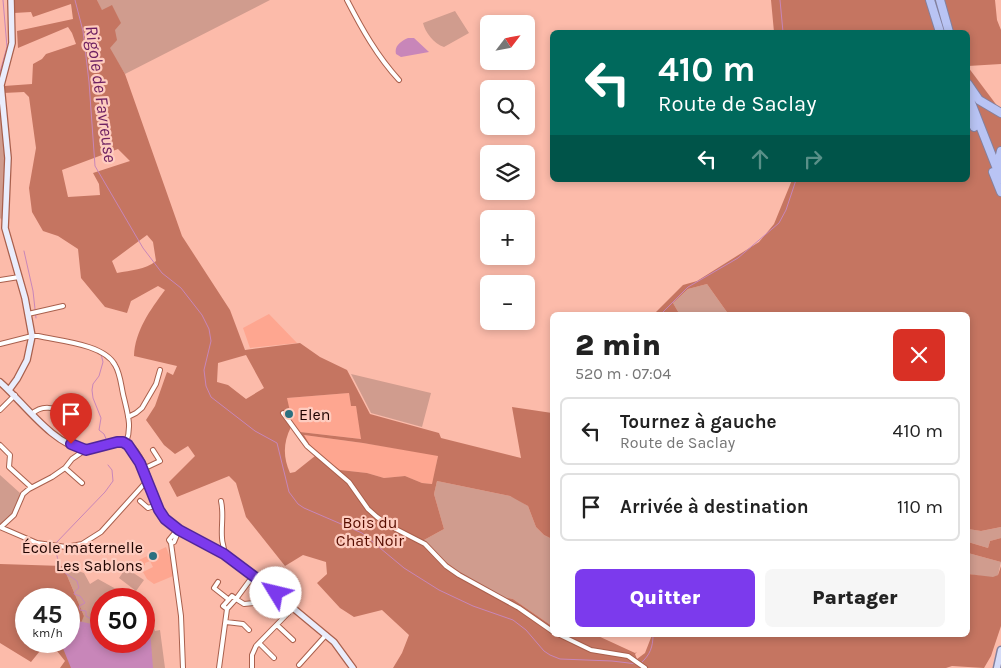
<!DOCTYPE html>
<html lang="fr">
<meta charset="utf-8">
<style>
:root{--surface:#fff;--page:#f6f6f6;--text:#222;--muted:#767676;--line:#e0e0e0;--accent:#7c3aed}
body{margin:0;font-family:Karla,sans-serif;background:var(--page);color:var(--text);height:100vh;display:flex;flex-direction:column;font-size:19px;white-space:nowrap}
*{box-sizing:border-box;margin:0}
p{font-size:16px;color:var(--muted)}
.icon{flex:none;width:28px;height:28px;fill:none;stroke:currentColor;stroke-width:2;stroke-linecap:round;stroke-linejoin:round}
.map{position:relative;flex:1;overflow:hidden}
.details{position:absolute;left:550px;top:312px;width:420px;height:325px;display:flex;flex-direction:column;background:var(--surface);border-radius:8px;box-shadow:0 2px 8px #0003}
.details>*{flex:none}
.guide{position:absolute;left:550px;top:30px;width:420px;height:152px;border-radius:8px;box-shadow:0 2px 8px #0003;background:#00695c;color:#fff;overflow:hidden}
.needle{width:32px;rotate:58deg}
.buttons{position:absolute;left:480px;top:15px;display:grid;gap:10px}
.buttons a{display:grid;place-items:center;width:55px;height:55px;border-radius:8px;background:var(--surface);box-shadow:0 2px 8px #0003;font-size:25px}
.speed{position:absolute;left:15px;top:588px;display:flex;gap:10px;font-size:25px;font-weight:700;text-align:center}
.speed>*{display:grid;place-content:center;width:65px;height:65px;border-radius:50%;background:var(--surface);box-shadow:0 2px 8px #0003;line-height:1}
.speed small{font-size:12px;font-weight:400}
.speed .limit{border:8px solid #d22;background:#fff;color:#111}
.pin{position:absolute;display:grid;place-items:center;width:42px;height:42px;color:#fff;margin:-51px -21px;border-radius:50% 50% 50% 0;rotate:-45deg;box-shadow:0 0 5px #0007}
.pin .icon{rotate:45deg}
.me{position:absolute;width:55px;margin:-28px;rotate:306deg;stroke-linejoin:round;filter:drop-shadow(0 0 4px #0008)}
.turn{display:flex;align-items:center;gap:18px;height:105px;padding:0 25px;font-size:22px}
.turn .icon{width:65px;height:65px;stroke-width:2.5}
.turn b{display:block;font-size:35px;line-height:42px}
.lanes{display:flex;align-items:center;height:48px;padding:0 25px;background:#0003;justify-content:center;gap:25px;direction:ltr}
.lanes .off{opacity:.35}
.round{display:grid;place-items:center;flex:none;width:52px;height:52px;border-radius:8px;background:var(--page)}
.summary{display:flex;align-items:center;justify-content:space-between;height:85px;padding:0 25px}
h1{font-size:30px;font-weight:800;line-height:38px}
.cta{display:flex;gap:10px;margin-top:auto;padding:10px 25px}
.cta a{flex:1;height:58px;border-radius:8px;background:var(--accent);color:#fff;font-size:20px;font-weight:800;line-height:58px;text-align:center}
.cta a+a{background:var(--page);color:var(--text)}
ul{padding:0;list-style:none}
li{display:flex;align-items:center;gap:15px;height:68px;margin:0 10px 8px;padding:0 15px;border:2px solid var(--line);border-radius:8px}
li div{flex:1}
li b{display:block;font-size:19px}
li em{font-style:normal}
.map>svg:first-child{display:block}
.built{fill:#fea690}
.green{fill:#d09c8e}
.forest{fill:#c57561;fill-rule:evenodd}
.water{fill:#c886b9}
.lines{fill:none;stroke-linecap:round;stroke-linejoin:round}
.stream{stroke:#c886b9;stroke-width:1}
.street-casing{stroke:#a9604d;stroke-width:6}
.secondary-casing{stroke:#a9604d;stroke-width:8}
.primary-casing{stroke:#83819f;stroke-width:9}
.highway-casing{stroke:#83819f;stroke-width:10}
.street{stroke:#fff;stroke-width:4}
.secondary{stroke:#eaedfc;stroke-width:5.5}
.primary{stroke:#d5dcf8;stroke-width:6}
.highway{stroke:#b9c4f4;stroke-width:8}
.route-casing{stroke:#51269a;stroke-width:12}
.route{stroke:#7c3aed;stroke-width:9}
.poi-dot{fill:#2b7080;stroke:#feccbf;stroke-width:2}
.labels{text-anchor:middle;stroke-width:4.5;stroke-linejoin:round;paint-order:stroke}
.poi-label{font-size:16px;fill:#1f0401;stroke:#feccbf;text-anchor:start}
.park-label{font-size:16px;fill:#570d00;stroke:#feccbf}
.water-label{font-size:18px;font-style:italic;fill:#6f2162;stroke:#feccbf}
</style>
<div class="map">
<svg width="1001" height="668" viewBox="0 0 1001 668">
<rect width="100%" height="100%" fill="#fcbbaa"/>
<path class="built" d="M 269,314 L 297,343 L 250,348 L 243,328 Z
M 349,393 L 351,406 L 356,406 L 362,439 L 300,432 L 289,418 L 287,398 Z
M 303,435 L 363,443 L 438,455 L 433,484 L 422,483 L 405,476 L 384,478 L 367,473 L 340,470 L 313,450 Z
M 166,547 L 171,560 L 173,576 L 154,584 L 147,579 L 143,572 L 153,567 L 150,561 L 145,563 L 145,565 L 143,566 L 139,560 Z"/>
<path class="green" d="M 97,0 L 270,0 L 125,74 L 109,48 L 102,11 Z
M 455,11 L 469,33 L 444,47 C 434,44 425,32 423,23 Z
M 0,92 L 5,165 L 2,220 L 0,218 Z
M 707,284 L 729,315 L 680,315 L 673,303 L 688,289 Z
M 351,374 L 431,393 L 422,427 L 371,413 Z
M 0,475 L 20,493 C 17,507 12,516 0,525 Z
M 437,481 L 510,496 L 517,499 L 528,506 L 536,527 L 544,535 L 552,539 L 552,626 L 513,599 L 503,597 L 473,582 L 446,562 L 424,540 L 444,529 L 434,494 Z
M 1001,527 L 1001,538 L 990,541 L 988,548 L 968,542 L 968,529 L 981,531 Z
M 968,553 L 1001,562 L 998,575 L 993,578 L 968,574 Z
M 63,566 L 84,573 L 90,584 L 98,579 L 125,594 L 126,599 L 101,599 L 101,641 L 144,641 L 144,622 L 153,624 L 155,631 L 160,630 L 165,668 L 108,668 L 76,631 L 84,616 Z
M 126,568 L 144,580 L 136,591 L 119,578 Z"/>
<path class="forest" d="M 12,0 L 97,0 L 102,10 L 112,5 L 121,23 L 115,30 L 117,40 L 110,48 L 125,74 L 182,236 L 230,310 L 245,350 L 300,343 L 320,357 L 347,370 L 370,414 L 439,433 L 441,438 L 521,458 L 512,407 L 552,413 L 552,539 L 544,535 L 536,527 L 528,506 L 510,496 L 437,481 L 434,494 L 444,529 L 424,540 L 446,562 L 473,582 L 503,597 L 513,599 L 552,626 L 552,635 L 596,635 L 635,653 L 637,652 L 637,636 L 635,635 L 637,635 L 637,652 L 635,654 L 637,659 L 645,653 L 652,635 L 968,635 L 968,574 L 993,577 L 998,575 L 1001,566 L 1001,626 L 991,656 L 984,668 L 952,666 L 946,668 L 393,668 L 402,653 L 409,635 L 382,610 L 354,617 L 340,608 L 317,583 L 327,574 L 326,562 L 303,555 L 285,566 L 246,517 L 236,483 L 229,476 L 177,497 L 169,482 L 195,456 L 188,446 L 175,454 L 164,445 L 146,420 L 155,406 L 167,372 L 173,375 L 177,366 L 134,356 C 135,331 150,310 165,290 L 158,286 L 131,301 L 127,313 L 105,307 L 81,278 L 78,249 L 58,236 L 43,231 L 32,212 L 29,188 L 36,148 L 29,97 L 24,92 L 3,93 L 4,86 L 32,84 L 33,64 L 42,59 L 46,54 L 76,44 L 72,33 L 68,27 L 18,48 L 17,31 L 73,19 L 71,4 L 33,17 L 31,12 L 14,13 ZM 118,149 L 130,161 L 93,173 L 99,184 L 100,195 L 68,197 L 62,170 ZM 147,235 L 153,242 L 156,261 C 145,270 131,270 117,273 L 112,261 ZM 246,355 L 264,388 L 246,399 L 228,385 L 217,382 L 218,363 ZM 349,393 L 351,406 L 356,406 L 361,439 L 300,432 L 289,418 L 291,416 L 287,398 ZM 291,427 L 315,456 L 295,472 L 290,473 C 283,457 283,443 291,427 ZM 304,435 L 363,443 L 438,456 L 432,484 L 422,483 L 405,476 L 384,478 L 367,473 L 340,470 L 313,450 Z
M 771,0 L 995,0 L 997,20 L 1001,30 L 1001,64 L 968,66 L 968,32 L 774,32 Z
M 968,67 L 1001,111 L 1001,527 L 981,531 L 968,529 L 968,315 L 729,315 L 707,284 L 688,289 L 673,303 L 680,315 L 653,315 L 683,285 L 697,281 L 759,242 L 774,224 L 792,180 L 968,180 Z
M 1001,538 L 1001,562 L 968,553 L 968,542 L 988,548 L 990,541 Z
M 0,564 L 63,566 L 84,616 L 81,623 L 108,668 L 60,668 L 65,661 L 49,641 L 69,641 L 69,599 L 26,599 L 26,641 L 48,641 L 31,662 L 0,643 Z"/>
<path class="water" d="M 408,38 L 414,38 L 429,52 L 401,57 L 396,54 C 394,46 401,41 408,38 Z
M 78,621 L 101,626 L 101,641 L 144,641 L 144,629 L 150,630 L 153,668 L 71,668 L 60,641 L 69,641 L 69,625 L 72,622 Z"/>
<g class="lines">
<path class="stream" d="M 75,0 L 83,31 L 89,82 L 95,166 L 143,248 L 162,273 L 181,288 L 202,315 L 209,329 L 211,341 L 204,370 L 206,386 L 211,397 L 255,431 L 277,443 L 289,492 L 298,504 L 304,508 L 362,533 L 404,568 L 439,590 L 473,606 L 513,620 L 526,630 L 544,651 L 550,655 L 560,659 L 612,661 L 637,664
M 780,0 L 783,32
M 0,72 L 7,47 L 3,0
M 0,106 L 1,115
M 24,251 L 33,291 L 36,318
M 660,315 L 688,287 L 738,258 L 779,223 L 786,210 L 796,180
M 101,354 L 103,362 L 99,376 L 93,384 L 92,390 L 93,398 L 101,418 L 99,430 L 104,434 L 107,441
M 91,624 L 91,619 L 86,616 L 86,611 L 80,610 L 79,606 L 85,603 L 80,596 L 74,594 L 75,591 L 79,588 L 77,581 L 62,571 C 59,566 55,549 55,544 L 105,492 L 113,481 L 112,470 L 108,465
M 641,663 C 650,655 653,647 653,635"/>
<g class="street-casing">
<path id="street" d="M 347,0 C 362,29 377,56 399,80
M 0,280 L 19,277
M 28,314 L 63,306
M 0,344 L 32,336 L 38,336 C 59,341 104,344 115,365 C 121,375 121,387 124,398 C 128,415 132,427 126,443
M 0,410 L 15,395
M 283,413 L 307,446 L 349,482 L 368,509 L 377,517 L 390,526 L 425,544 L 446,566 L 459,575 L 519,608 L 552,631
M 32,414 C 42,404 55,408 67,413
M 128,417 L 136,413 L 142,408 L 156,384 L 160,370
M 0,445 L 10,455 L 9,467 L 31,487
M 65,468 L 82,483
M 143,469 L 160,461 L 153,450
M 140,501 L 148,508 L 157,505
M 221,501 C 224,514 221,525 222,538 C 222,544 225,548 224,554
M 0,527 L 37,543 L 66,547 L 82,544 L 101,532 L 146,482 L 148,481
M 1,527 L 14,515 L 23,494 L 29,489 L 52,477 L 65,468 L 72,459 L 85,450
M 178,529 L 169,540 L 171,543 L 174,542 L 179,530
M 171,543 L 181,616 L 183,668
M 218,582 L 214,588 L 228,599
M 227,609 L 223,606 L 232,596 L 236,599 L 250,580
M 226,622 L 243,624 L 249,630
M 277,625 L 293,640
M 560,635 L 591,650 L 628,656 L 645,668
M 259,643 L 274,658
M 299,665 L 326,635
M 219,668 L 227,609 L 236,599 L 244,604 L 254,603 L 266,589
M 252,668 L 252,655 L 256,646 L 293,608"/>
</g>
<g class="secondary-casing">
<path id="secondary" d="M 0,382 C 24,403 52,444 85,450 C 99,452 116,434 129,445 C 147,460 150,495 161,514 C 173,533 203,541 221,552 C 231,558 254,575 261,582 C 263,586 262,586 265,588 C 268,591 272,591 275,593 L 334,642 L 353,668
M 9,390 L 17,379 L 27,360 L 32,336 L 25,298 L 5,228 L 8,158 L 1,85 L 12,43 L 11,0"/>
</g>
<g class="primary-casing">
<path id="primary" d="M 997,668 L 1001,650"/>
</g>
<g class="highway-casing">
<path id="highway" d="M 930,0 L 940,32
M 940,0 L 949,32
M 968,84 L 979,100 L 1001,113
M 968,95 L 1001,179
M 968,110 L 974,127
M 1001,151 L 999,159 L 1001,169
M 993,172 L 1001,192"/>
</g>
<use href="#street" class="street"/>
<use href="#secondary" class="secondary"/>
<use href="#primary" class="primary"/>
<use href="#highway" class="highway"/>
</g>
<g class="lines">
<g class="route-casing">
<path id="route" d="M 71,444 L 86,450 L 117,442 L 123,442 L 128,445 L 140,463 L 159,510 L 165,519 L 179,530 L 224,554 L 260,581 L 266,589 L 276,593"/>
</g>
<use href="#route" class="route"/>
</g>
<g class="poi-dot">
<circle cx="289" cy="414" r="5"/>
<circle cx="153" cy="556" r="5"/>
</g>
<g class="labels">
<g class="poi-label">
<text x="299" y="420">Elen</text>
<text x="143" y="553" text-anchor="end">École maternelle<tspan x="143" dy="18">Les Sablons</tspan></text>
</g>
<g class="park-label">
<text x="370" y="528">Bois du<tspan x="370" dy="18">Chat Noir</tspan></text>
</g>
<g class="water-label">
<text transform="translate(101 94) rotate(82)" y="6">Rigole de Favreuse</text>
</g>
</g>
</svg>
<div class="buttons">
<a><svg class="needle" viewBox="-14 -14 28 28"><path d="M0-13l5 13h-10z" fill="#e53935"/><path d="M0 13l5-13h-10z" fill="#767676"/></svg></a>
<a><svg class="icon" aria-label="search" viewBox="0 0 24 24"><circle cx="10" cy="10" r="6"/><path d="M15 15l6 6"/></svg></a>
<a><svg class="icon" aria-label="layers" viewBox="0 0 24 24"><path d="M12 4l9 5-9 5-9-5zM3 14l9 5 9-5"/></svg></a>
<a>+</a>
<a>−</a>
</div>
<div class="speed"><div>45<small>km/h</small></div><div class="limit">50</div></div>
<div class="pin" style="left:71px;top:444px;background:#d93025"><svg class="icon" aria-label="arrive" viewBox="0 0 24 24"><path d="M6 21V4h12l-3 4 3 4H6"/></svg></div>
<svg class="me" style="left:276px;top:593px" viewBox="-20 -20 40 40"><circle r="19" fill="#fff"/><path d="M0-13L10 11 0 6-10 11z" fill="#7c3aed"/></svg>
<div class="guide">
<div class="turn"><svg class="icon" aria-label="left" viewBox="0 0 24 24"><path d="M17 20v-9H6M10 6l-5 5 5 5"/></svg><div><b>410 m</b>Route de Saclay</div></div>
<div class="lanes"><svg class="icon" aria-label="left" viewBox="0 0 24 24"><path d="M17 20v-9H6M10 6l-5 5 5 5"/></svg><svg class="icon off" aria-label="ahead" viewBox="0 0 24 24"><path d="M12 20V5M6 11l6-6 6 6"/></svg><svg class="icon off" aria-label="right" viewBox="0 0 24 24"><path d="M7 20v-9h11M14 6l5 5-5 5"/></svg></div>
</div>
<section class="details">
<div class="summary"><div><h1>2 min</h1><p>520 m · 07:04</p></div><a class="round" style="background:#d93025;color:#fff"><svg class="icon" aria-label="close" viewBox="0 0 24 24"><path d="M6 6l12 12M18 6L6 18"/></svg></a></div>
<ul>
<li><svg class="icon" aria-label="left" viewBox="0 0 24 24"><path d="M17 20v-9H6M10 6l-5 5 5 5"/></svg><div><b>Tournez à gauche</b><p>Route de Saclay</p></div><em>410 m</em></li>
<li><svg class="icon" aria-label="arrive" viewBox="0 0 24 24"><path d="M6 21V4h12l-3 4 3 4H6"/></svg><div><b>Arrivée à destination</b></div><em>110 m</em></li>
</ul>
<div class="cta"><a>Quitter</a><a>Partager</a></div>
</section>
</div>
